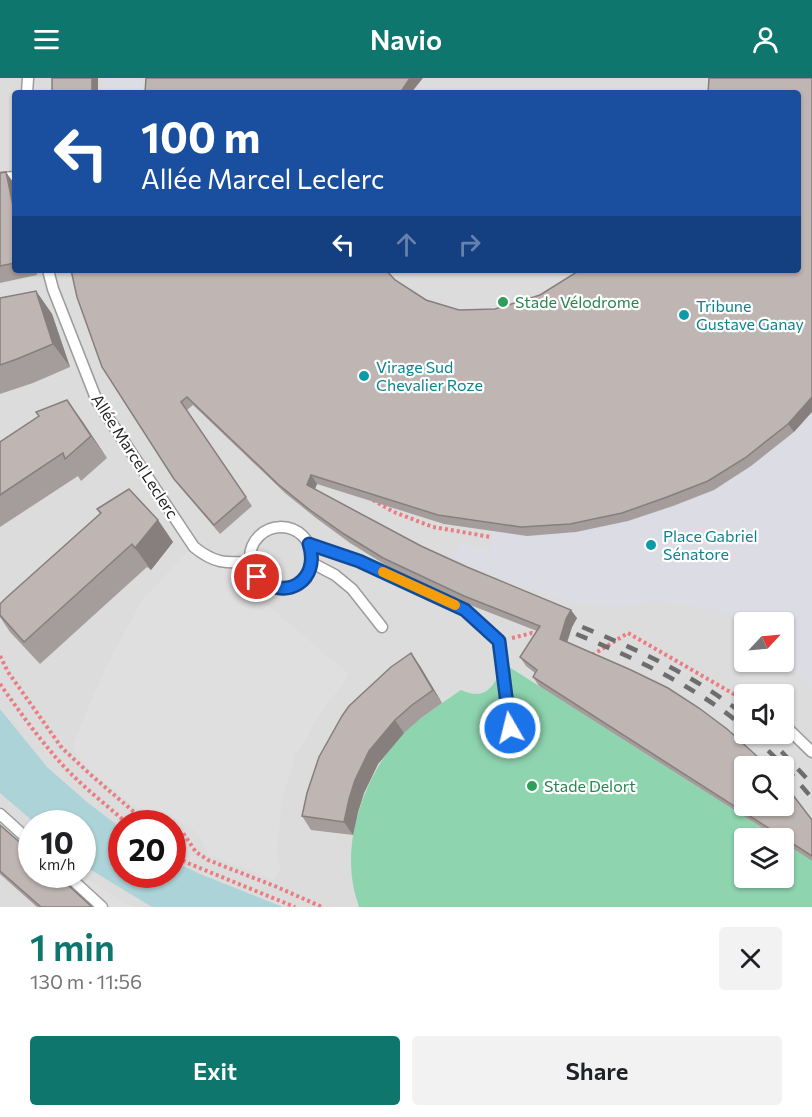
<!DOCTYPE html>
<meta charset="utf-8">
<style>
:root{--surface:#fff;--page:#f2f2f2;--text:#202124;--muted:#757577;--accent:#0f766e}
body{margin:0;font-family:Commissioner,sans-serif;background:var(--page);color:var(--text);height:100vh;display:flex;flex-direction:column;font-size:22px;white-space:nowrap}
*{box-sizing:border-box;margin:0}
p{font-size:20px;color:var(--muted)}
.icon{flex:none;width:33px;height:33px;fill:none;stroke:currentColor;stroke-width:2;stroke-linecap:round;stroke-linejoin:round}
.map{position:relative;height:829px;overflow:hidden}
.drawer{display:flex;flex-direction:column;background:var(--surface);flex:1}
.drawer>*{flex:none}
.banner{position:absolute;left:12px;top:12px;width:789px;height:183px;border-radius:6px;box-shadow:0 2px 4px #0004;background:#1a4fa0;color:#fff;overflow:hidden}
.needle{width:39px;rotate:64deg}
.fabs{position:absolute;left:734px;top:534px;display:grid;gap:12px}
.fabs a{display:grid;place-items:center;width:60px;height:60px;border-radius:6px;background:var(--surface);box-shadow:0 2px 4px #0004;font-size:30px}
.speed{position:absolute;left:18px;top:732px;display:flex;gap:12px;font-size:30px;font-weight:700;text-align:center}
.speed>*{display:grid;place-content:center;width:78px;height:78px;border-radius:50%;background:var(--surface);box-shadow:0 2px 4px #0004;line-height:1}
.speed small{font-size:15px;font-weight:400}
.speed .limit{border:9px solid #d22;background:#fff;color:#111}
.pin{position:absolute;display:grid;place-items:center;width:51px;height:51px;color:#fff;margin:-26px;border:3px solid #fff;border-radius:50%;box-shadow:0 2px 6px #0007}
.me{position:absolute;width:66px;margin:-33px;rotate:352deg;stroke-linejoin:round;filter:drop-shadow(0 0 4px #0008)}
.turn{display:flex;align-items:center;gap:21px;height:126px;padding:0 30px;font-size:27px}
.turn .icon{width:78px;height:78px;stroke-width:2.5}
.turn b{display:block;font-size:42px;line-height:51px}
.lanes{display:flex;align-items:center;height:57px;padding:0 30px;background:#0003;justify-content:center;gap:30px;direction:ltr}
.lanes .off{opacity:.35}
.round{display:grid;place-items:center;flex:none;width:63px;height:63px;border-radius:6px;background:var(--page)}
.summary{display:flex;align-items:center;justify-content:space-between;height:102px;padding:0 30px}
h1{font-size:36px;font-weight:600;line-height:45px;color:var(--accent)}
.button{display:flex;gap:12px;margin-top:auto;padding:12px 30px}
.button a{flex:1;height:69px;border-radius:6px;background:var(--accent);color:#fff;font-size:24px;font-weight:600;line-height:69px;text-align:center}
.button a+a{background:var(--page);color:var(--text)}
header{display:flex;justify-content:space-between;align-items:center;height:78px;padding:0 30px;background:var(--accent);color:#fff;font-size:27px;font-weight:600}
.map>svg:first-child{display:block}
.residential{fill:#dddcdc;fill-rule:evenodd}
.pitch{fill:#8ed4af}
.parking{fill:#dfdfdf}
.plaza{fill:#dbdce4}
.water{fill:#acd3d7}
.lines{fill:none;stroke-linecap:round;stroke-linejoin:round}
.service-casing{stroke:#9c9c9c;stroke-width:13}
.path{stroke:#ea7d81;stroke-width:4;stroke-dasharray:3 3;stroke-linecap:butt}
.service{stroke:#fff;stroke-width:10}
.rail{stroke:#6d6d6d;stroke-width:4.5;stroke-dasharray:12 12;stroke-linecap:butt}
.wall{fill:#a49d9b}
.shaded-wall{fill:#867f7e}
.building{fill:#bfb6b4;stroke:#867f7e;stroke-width:1.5}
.route-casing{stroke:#114b97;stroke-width:15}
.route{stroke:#1a73e8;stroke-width:10}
.slow{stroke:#f59e0b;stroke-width:10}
.leisure-dot{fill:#2e9e5b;stroke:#fff;stroke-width:2}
.culture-dot{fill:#0f9aa8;stroke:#fff;stroke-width:2}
.labels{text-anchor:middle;stroke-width:4.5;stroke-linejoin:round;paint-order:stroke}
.leisure-label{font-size:16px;fill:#27864d;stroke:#fff;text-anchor:start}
.culture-label{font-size:16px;fill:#0d838f;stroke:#fff;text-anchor:start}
.street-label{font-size:16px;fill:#1f1f1f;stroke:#fff}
</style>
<header><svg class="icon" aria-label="menu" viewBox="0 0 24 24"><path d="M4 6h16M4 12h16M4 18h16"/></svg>Navio<svg class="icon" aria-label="person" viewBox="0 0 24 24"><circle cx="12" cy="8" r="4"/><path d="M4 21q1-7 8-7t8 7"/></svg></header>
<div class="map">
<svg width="812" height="829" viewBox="0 0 812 829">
<rect width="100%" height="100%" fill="#efebe7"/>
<path class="residential" d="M 0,0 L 812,0 L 812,829 L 0,829 ZM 15,15 L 798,15 L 798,192 L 15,192 ZM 744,544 L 783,544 L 783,584 L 744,584 ZM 744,616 L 783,616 L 783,656 L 744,656 ZM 744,688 L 783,688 L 783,728 L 744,728 ZM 32,746 L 82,746 L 82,796 L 32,796 ZM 122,746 L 172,746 L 172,796 L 122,796 ZM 744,760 L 783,760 L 783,800 L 744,800 Z"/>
<path class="pitch" d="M 506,587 L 778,760 L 744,760 L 744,800 L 783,800 L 783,764 L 812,783 L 812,829 L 359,829 C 357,822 354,814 353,806 C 344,756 367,693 402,657 C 419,639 441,626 461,612 C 488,624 493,606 506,587 Z"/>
<path class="parking" d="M 195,466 L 349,596 L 319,638 L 295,679 L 282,721 L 277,778 L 281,791 L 274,802 L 207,776 L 201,760 L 190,749 L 176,741 L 157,745 L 108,708 L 83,684 L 72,670 L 90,625 L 113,575 L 143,521 Z
M 52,797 L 80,797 L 133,829 L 88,829 Z"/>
<path class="plaza" d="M 106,0 L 142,0 L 141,15 L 105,15 Z
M 812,333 L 812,610 L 783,583 L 783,544 L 744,544 L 744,546 L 741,543 L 715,531 L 658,523 L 612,529 L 567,524 L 452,481 L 462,463 L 490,473 L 491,459 L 496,441 Z"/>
<path class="water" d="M 0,631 L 47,689 L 87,724 L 121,750 L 122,796 L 172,796 L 173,783 L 200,796 L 283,829 L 152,829 L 83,787 L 82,746 L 35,745 L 0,715 Z"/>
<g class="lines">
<g class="service-casing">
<path id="service" d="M 27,15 L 28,0
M 0,100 L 15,99
M 48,192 L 53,211 L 97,323 L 194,469 C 215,486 226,485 251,484
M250 480a31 31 0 1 1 62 0a31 31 0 1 1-62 0Z
M 309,466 L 359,483 L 465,532 L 499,563 L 510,650
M 312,485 L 335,497 L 352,511 L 382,549
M 783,646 L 812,674
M 0,736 L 32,765
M 66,796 L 102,829"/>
</g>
<path class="path" d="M 373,422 L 394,434 L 433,449 L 491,459
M 512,560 L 532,555 L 540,558
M 592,576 L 594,576 L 628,555 L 744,622
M 0,578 L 8,594 L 62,670 L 91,697 L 148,746
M 0,606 C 17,630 34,654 53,676 C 74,702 103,724 128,746
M 172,752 L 183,755 L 196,774 L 208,782 L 277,809 L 322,829
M 172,777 L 190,786 L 295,829"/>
<use href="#service" class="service"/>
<path class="rail" d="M 560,540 C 625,566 689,593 744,637
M 554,547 C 621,574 689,603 744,649
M 751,656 L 785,689 L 812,720
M 765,656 L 812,706"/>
</g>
<path class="wall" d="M 0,95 L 15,107 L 15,192 L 36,192 L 37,197 L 0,205 Z
M 71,192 L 395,202 L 426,222 L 459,232 L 495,231 L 798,192 L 794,354 L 751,388 L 714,412 L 673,428 L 628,443 L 576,454 L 527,458 L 444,446 L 317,406 L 315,411 L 421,468 L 577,540 L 572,549 L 567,565 L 812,742 L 812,783 L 783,764 L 783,760 L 778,760 L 539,608 L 533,599 L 535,595 L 526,588 L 520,579 L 537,553 L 470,527 L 389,489 L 350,465 L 316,440 L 285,415 L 193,327 L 187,332 L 252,428 L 220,456 L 180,409 L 174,401 Z
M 36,213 L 52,236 L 70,289 L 33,305 L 0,316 L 0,220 Z
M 67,322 L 107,380 L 81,403 L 78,398 L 0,449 L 0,364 Z
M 97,431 L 158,442 L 173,464 L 151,492 L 147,489 L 40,586 L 10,554 L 0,539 L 0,526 L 100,436 Z
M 420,588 L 442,625 L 421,640 L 404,655 L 378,686 L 364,715 L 358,734 L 353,757 L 311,752 L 302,738 Z
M 0,747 L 92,829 L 37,829 L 0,796 Z"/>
<path class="shaded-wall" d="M 92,0 L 98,0 L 98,15 L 92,15 Z
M 410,0 L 423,0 L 411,15 L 400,15 Z
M 6,94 L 15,107 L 15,137 Z
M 36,213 L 52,236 L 70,289 L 53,266 Z
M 812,319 L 812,334 L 794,354 L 788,346 Z
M 67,322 L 83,344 L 107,380 L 91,358 Z
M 311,397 L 317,406 L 313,416 L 307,407 Z
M 158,442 L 173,464 L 151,492 L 135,470 Z
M 571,532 L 577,540 L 572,549 L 565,570 L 560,561 L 566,541 Z
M 411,575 L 420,588 L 442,625 L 433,612 Z
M 395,642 L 404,655 L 378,686 L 364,715 L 358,734 L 353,757 L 344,744 L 349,721 L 355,702 L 369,673 Z"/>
<path class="building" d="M 52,0 L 92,0 L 92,15 L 52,15 Z
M 146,0 L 410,0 L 400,15 L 145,15 Z
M 709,0 L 812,0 L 812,319 L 788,346 L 745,380 L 708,403 L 667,419 L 622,435 L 570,446 L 521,449 L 438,437 L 311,397 L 307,407 L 421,468 L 467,489 L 571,532 L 566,541 L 560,561 L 631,592 L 668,610 L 699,630 L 727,651 L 768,688 L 744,688 L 744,728 L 783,728 L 783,704 L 812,742 L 812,778 L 533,599 L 537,592 L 520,579 L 540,548 L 464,518 L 383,480 L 344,456 L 310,432 L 279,407 L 187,319 L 181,324 L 246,419 L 214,447 L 174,401 L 102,289 L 77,219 L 71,192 L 386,192 L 395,202 L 426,222 L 459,232 L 495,231 L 540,217 L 580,192 L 798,192 L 798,15 L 708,15 Z
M 6,94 L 15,137 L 15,185 L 0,188 L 0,95 Z
M 36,213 L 53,266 L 17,281 L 0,287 L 0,220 Z
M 67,322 L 91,358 L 65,381 L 63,375 L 0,417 L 0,364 L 39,338 L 36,334 Z
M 129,411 L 158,442 L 135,470 L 132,466 L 24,564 L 0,537 L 0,526 L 6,520 L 101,435 L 97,431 Z
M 411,575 L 433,612 L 412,627 L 395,642 L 369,673 L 355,702 L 349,721 L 344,744 L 302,738 L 307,715 L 319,679 L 342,638 L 349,628 L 391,589 Z
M 0,747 L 32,775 L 32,796 L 56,796 L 92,829 L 41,829 L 0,793 Z"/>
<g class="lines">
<g class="route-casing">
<path id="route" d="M 257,499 C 286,525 321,502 309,466 L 359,483 L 465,532 L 499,563 L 510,650"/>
</g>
<use href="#route" class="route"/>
<path class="slow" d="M 383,494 L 455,527"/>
</g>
<g class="leisure-dot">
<circle cx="503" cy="224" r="6"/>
<circle cx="532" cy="708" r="6"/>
</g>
<g class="culture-dot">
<circle cx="684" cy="237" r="6"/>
<circle cx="364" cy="298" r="6"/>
<circle cx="651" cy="467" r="6"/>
</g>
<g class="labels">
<g class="leisure-label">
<text x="515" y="230">Stade Vélodrome</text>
<text x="544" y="714">Stade Delort</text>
</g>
<g class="culture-label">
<text x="696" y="234">Tribune<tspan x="696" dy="18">Gustave Ganay</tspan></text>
<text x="376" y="295">Virage Sud<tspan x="376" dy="18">Chevalier Roze</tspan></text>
<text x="663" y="464">Place Gabriel<tspan x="663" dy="18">Sénatore</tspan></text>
</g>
<g class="street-label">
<text transform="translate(135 378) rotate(57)" y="6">Allée Marcel Leclerc</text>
</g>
</g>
</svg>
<div class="fabs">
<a><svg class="needle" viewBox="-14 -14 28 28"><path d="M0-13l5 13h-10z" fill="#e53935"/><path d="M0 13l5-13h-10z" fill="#757577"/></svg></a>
<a><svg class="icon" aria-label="sound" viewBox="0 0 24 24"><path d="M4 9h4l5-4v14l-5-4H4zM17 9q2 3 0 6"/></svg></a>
<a><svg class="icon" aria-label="search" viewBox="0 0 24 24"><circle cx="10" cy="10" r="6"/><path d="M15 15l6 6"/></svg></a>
<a><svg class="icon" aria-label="layers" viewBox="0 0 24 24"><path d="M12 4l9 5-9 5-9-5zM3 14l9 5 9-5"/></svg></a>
</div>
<div class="speed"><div>10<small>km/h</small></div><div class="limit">20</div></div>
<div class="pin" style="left:257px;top:499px;background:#d93025"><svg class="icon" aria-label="arrive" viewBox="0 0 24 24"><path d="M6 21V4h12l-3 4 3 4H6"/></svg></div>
<svg class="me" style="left:510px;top:650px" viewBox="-20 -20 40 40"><circle r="17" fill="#1a73e8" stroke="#fff" stroke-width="3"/><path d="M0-11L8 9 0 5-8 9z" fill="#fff"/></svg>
<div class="banner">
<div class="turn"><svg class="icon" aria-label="left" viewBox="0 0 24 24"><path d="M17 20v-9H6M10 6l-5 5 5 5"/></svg><div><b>100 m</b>Allée Marcel Leclerc</div></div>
<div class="lanes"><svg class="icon" aria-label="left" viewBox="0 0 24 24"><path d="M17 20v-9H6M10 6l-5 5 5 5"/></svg><svg class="icon off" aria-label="ahead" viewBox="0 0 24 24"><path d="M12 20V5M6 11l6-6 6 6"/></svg><svg class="icon off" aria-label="right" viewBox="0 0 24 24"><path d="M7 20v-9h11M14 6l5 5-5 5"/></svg></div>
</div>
</div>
<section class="drawer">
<div class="summary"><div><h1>1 min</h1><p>130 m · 11:56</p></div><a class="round"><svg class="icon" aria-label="close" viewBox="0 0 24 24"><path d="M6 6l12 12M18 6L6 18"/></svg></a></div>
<div class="button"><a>Exit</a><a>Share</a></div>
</section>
